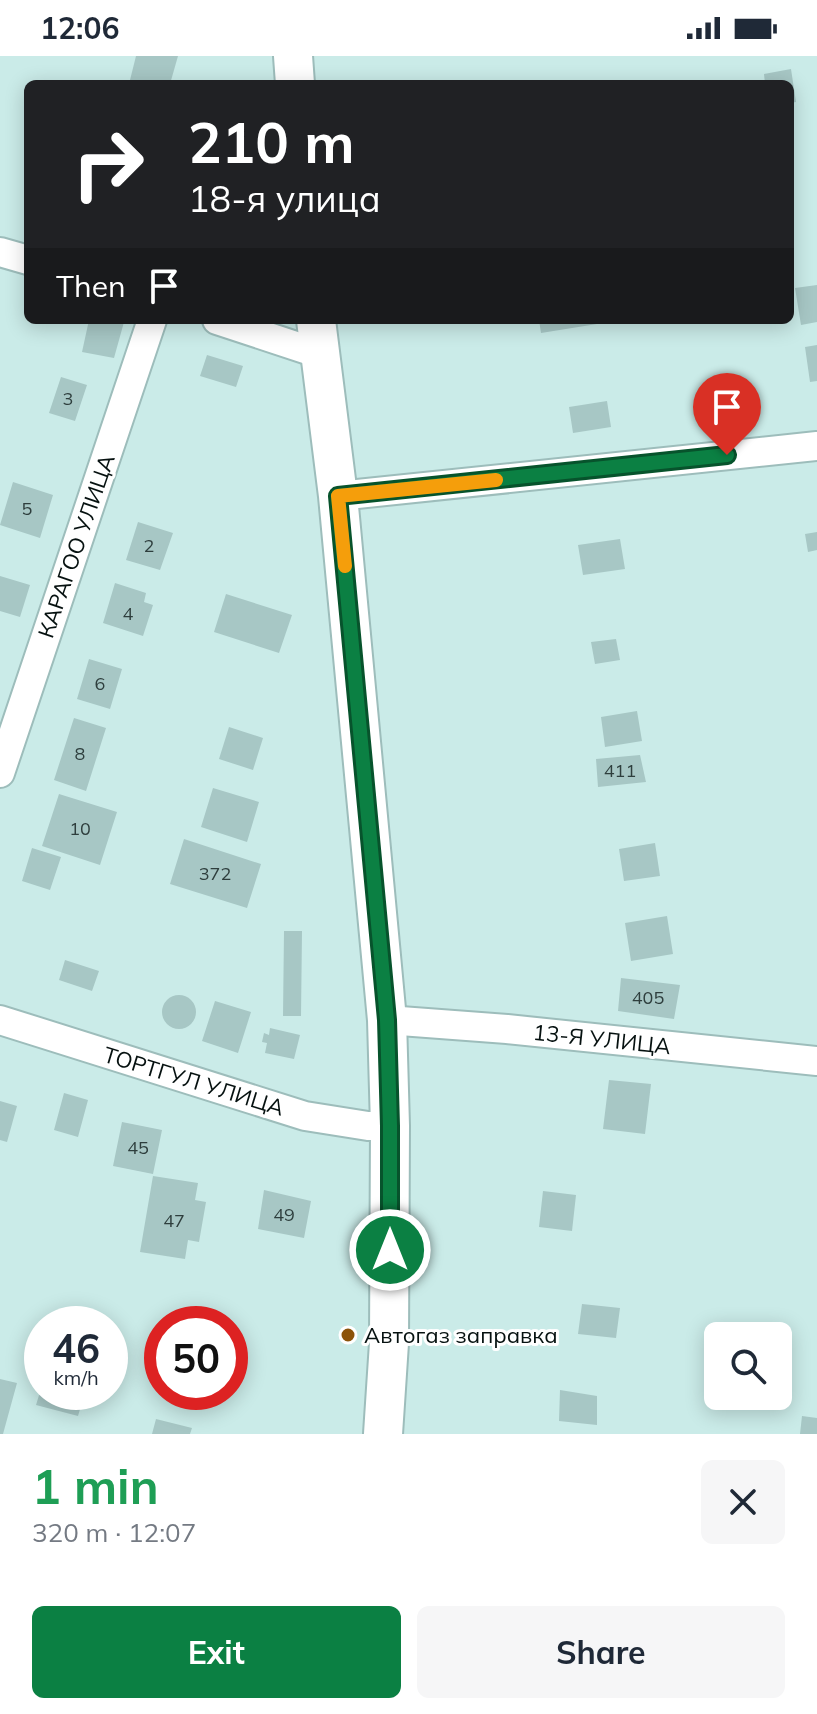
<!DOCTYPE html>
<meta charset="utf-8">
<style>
:root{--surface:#fff;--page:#f6f6f7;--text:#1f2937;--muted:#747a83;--accent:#0b8043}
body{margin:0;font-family:Mulish,sans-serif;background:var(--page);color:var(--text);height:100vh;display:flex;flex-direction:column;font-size:30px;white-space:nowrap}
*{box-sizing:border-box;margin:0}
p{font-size:26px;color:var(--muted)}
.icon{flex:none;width:44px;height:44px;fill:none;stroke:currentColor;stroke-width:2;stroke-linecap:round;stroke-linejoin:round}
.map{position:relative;height:1378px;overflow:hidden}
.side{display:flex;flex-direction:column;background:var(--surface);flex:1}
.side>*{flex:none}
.guide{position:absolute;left:24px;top:24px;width:770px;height:244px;border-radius:12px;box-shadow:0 4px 20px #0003;background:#202124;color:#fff;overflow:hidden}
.controls{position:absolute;left:704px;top:1266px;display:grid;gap:16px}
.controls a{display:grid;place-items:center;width:88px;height:88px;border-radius:12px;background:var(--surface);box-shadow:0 4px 20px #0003;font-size:40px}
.speed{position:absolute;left:24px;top:1250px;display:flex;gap:16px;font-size:40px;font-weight:700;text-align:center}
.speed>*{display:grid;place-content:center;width:104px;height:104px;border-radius:50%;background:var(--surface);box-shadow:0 4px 20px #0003;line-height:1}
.speed small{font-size:20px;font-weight:400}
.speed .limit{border:12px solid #d22;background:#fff;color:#111}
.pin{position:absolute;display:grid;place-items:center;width:68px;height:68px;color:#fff;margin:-82px -34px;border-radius:50% 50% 50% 0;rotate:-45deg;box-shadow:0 0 8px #0007}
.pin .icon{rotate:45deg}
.me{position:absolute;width:88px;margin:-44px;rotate:0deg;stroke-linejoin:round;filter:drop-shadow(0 0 6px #0008)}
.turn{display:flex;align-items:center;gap:28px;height:168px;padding:0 32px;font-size:36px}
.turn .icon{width:104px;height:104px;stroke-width:2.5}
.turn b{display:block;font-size:56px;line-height:68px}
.then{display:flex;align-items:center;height:76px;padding:0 32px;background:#0003;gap:16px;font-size:30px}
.round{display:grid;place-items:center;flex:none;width:84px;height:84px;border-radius:12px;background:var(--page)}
.overview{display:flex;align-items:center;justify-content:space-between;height:136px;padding:0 32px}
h1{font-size:48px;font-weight:700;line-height:60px;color:#1e9e55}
.primary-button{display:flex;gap:16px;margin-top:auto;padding:16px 32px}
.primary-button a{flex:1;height:92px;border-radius:12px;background:var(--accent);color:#fff;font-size:32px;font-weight:700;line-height:92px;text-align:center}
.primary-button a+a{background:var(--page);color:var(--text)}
.status{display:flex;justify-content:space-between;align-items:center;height:56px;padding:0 40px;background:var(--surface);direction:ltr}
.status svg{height:22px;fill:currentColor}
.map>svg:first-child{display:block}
.building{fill:#a7c7c5}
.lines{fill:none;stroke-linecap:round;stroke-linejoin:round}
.street-casing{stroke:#9dbdbb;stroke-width:32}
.secondary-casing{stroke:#9dbdbb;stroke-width:42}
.street{stroke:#fff;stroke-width:28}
.secondary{stroke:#fff;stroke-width:38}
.route-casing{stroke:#07532c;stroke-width:20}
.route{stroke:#0b8043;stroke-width:14}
.slow{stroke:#f59e0b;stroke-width:14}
.poi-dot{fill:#8c530a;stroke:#fff;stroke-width:3}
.labels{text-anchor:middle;stroke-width:6;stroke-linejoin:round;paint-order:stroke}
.number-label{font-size:18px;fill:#2e3e3d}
.street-label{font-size:22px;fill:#061110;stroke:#fff}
.poi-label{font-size:22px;fill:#061110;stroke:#fff;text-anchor:start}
</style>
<div class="status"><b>12:06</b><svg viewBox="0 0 49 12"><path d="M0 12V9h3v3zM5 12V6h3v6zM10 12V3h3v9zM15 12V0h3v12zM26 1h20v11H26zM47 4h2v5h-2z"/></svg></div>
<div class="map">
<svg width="817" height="1378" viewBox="0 0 817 1378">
<rect width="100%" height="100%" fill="#caebe8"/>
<path class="building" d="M 136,0 L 178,0 L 170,28 L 129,28 Z
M 791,13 L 796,46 L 790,47 L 790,28 L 765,28 L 764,18 Z
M 817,229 L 817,266 L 801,269 L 795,232 Z
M 89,264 L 124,266 L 114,302 L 82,296 Z
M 539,264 L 597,264 L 597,268 L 541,277 Z
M 817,289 L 817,325 L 810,326 L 805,291 Z
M 207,299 L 243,310 L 236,331 L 200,320 Z
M 61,321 L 87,329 L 75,365 L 49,357 Z
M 607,345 L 611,371 L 573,377 L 569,351 Z
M 13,426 L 53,439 L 40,482 L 0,469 Z
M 138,466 L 173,477 L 160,514 L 126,504 Z
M 817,476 L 817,494 L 808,496 L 805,478 Z
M 620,483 L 625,513 L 583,519 L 578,489 Z
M 0,520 L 30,529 L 20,561 L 0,555 Z
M 115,527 L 146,537 L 144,546 L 153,549 L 143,580 L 103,567 Z
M 226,538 L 292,559 L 279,597 L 214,576 Z
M 616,583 L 620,604 L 595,608 L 591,586 Z
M 89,603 L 122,613 L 110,653 L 77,643 Z
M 637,655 L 642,685 L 605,691 L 601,661 Z
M 74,662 L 106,672 L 86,735 L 54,724 Z
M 229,671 L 263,682 L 253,714 L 219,703 Z
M 640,699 L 646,726 L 598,731 L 596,703 Z
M 213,732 L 259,746 L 247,786 L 201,771 Z
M 59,738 L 117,756 L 100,809 L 42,790 Z
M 184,783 L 261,808 L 247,852 L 170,828 Z
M 655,787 L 660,820 L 624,825 L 619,793 Z
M 32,792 L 61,801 L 50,834 L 22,825 Z
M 667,860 L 673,898 L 631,905 L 625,867 Z
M 284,875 L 302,875 L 301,960 L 283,960 Z
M 65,904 L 99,915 L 92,935 L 59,924 Z
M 621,922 L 680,929 L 674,963 L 618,955 Z
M162 956a17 17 0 1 1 34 0a17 17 0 1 1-34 0Z
M 215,945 L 251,956 L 238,997 L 202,985 Z
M 270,972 L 300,979 L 294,1003 L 265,997 L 267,987 L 262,986 L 264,977 L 269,979 Z
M 609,1024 L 651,1028 L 645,1078 L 603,1073 Z
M 64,1037 L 88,1044 L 78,1081 L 54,1074 Z
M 0,1045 L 17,1050 L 7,1086 L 0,1084 Z
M 122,1066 L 162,1074 L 153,1118 L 113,1110 Z
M 153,1120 L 198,1127 L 195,1144 L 206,1146 L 199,1186 L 188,1184 L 185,1203 L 140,1196 Z
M 264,1134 L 311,1145 L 304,1182 L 258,1173 Z
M 543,1135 L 576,1139 L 572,1175 L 539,1171 Z
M 582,1248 L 620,1252 L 616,1282 L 578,1278 Z
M 0,1323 L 17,1327 L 3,1378 L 0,1378 Z
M 560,1334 L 597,1340 L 597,1369 L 559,1365 Z
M 40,1336 L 85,1336 L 78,1360 L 36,1349 Z
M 802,1360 L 817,1362 L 817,1378 L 800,1378 Z
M 156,1363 L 192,1372 L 190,1378 L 152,1378 Z"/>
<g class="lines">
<g class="street-casing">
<path id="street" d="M 0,196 L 28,204
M 217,264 L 320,298
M 338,440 L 817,390
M 0,717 L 152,264
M 0,964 L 305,1060 L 368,1070 L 390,1070
M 387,964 L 507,973 L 817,1005"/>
</g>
<g class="secondary-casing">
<path id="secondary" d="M 293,0 L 295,28
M 316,264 L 338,440 L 387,964 L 390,1070 L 389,1287 L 383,1378"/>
</g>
<use href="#street" class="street"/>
<use href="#secondary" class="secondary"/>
</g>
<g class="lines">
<g class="route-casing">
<path id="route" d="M 390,1194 L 390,1070 L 387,964 L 338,440 L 727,399"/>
</g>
<use href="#route" class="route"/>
<path class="slow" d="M 345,510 L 338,440 L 496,424"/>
</g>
<circle class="poi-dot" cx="348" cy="1279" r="8"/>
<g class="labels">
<g class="number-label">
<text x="68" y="349">3</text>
<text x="27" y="459">5</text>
<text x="149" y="496">2</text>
<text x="128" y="564">4</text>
<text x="100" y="634">6</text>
<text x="80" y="704">8</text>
<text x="620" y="721">411</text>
<text x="80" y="779">10</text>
<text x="215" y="824">372</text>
<text x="648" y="948">405</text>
<text x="138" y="1098">45</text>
<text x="284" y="1165">49</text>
<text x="174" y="1171">47</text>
</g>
<g class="street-label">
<text transform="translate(76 490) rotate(-71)" y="8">КАРАГОО УЛИЦА</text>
<text transform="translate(602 983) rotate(6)" y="8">13-Я УЛИЦА</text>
<text transform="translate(194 1025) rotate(17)" y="8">ТОРТГУЛ УЛИЦА</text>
</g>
<g class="poi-label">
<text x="364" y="1287">Автогаз заправка</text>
</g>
</g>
</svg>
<div class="controls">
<a><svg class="icon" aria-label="search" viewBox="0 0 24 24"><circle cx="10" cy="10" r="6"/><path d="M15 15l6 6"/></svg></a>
</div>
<div class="speed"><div>46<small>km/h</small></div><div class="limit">50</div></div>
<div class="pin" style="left:727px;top:399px;background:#d93025"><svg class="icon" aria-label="arrive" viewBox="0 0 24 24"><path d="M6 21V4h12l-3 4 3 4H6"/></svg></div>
<svg class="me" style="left:390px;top:1194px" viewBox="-20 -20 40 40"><circle r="17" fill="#0b8043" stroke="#fff" stroke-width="3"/><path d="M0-11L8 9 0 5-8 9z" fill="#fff"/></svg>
<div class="guide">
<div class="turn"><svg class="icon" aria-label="right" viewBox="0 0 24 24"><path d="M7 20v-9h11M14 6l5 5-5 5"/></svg><div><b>210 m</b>18-я улица</div></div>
<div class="then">Then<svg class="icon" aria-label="arrive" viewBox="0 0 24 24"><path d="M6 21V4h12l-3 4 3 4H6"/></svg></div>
</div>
</div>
<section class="side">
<div class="overview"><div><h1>1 min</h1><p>320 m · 12:07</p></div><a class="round"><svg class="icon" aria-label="close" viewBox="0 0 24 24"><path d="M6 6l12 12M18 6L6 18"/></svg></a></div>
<div class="primary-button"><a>Exit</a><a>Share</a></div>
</section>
